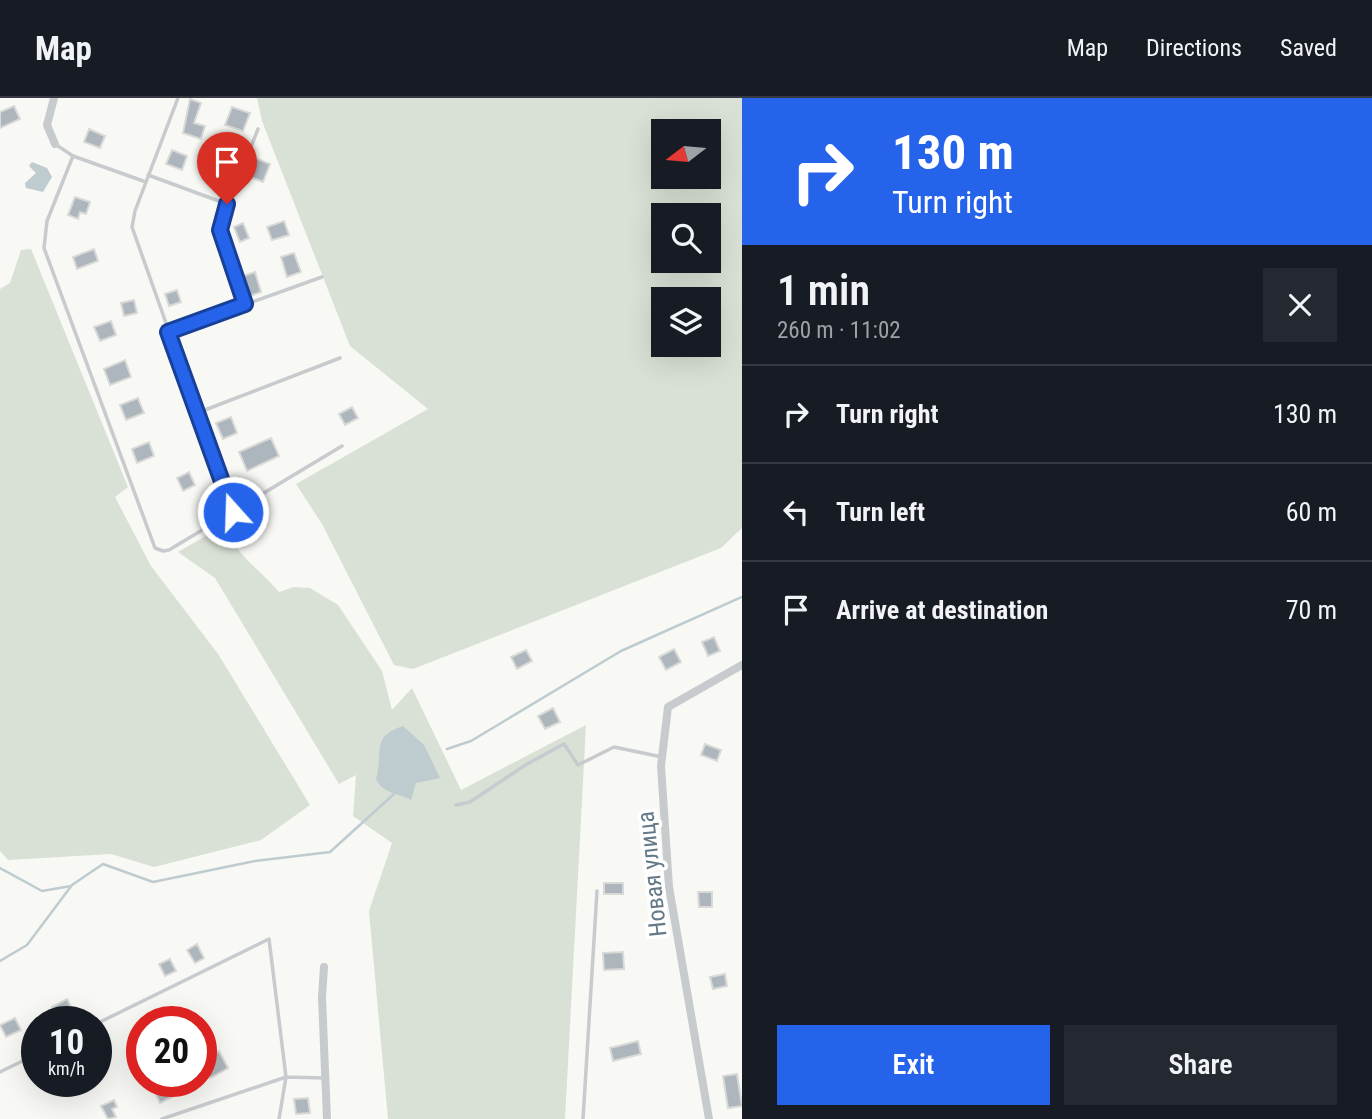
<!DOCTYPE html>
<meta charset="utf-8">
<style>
:root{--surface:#171b24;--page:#242831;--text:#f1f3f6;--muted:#9ea1a6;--line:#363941;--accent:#2563eb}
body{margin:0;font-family:"Roboto Condensed",sans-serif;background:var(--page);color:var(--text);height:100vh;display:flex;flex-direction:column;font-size:26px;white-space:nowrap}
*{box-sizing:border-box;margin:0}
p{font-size:23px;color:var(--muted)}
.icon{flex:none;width:38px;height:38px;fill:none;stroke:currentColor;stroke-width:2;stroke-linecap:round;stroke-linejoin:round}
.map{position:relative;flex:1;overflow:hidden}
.side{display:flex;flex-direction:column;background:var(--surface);width:630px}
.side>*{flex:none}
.guide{background:#2563eb;color:#fff;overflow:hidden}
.needle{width:46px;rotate:254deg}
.tools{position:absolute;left:651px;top:21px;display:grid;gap:14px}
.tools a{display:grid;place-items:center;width:70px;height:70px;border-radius:0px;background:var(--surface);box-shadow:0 7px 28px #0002;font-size:35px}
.speed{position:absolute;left:21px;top:908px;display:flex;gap:14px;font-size:35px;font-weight:700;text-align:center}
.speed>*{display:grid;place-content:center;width:91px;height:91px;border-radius:50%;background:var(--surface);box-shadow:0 7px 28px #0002;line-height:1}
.speed small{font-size:18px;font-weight:400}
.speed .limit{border:10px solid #d22;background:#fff;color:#111}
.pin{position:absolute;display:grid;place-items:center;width:60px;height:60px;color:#fff;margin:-72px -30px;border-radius:50% 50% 50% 0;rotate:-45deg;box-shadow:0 0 7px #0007}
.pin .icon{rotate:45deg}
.me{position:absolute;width:77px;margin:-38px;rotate:340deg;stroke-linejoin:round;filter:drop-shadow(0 0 5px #0008)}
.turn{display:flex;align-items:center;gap:24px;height:147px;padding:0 35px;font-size:32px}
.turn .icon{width:91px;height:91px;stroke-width:2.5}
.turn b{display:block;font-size:49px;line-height:60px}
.round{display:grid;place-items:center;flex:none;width:74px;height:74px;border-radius:0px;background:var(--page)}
.overview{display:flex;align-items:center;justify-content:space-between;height:119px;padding:0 35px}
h1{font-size:42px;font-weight:600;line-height:52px}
.action{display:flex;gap:14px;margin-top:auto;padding:14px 35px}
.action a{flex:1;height:80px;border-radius:0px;background:var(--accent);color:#fff;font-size:28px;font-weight:600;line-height:80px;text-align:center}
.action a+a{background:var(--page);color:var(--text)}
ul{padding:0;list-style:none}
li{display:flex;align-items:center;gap:21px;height:98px;padding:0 35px;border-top:2px solid var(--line)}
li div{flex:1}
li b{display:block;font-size:26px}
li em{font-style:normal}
header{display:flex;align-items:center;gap:42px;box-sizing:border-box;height:98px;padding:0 35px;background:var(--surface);border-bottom:2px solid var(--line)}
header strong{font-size:33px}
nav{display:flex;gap:38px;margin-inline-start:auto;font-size:24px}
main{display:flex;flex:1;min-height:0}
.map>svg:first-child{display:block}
.green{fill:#d9e0d5;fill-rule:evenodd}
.water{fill:#becbcf}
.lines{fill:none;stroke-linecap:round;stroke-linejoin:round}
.stream{stroke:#becbcf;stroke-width:2.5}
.building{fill:#adb6bc;stroke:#d9d9d7;stroke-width:2}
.lane{stroke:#c7cbce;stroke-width:3.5}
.street{stroke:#c7cbce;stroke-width:8}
.route-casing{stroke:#184099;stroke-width:18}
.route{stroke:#2563eb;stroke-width:12}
.labels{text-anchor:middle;stroke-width:7;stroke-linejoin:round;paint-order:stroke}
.street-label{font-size:24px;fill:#647988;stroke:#fff}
</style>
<header>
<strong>Map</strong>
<nav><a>Map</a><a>Directions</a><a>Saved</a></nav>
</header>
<main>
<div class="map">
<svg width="742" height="1021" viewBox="0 0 742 1021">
<rect width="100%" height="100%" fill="#f8f8f4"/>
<path class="green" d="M 257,0 L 742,0 L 742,430 L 721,450 L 413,571 L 394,567 L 322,426 L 296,386 L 428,311 L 350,248 L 262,23 ZM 663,33 L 709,33 L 709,79 L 663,79 ZM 663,117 L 709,117 L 709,163 L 663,163 ZM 663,201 L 709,201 L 709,247 L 663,247 Z
M 31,151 L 128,389 L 115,399 L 151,468 L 218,556 L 310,707 L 261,742 L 154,769 L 111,756 L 8,762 L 0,753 L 0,191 L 10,185 L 21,152 Z
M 230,424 C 226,452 262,472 279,494 L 294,489 L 310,490 L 338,507 L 382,573 L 392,612 L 412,590 L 461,692 L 586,627 L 565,1021 L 388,1021 L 369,813 L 392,745 L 353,718 L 356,677 L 339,686 L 215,480 L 178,454 Z"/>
<path class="water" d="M 32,64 L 47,70 L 52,79 L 43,94 L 26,90 L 25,85 L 36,75 L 29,68 Z
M 403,628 L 424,647 L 440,680 L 416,685 L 411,702 C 399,695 383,696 376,681 C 384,653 370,639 403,628 Z"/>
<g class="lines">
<path class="stream" d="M 447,651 L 471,643 L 621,553 L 742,499
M 0,770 L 42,793 L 71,788
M 0,863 L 27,847 L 72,787 L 103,766 L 153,784 L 255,763 L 330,754 L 394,696"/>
</g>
<path class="building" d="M 190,1 L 201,5 L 194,25 L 205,28 L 201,41 L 183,35 Z
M 14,8 L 20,21 L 0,30 L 0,14 Z
M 232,9 L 250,15 L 243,33 L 225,27 Z
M 89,31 L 105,38 L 100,50 L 84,44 Z
M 216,49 L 236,56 L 233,66 L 213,58 Z
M 172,52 L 187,58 L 182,72 L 166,66 Z
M 255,60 L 270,66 L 263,84 L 248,78 Z
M 75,99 L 90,104 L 86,116 L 80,114 L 78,121 L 68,117 Z
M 284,123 L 289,137 L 272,142 L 267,129 Z
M 243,125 L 249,140 L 240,144 L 234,129 Z
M 94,151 L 98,163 L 77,171 L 73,159 Z
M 294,155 L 301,174 L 287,179 L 281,159 Z
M 255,174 L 261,194 L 250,198 L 243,178 Z
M 177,192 L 181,204 L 169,208 L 165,196 Z
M 134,202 L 137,215 L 124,218 L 121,205 Z
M 111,223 L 116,237 L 100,243 L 94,229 Z
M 125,262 L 131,279 L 110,287 L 104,271 Z
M 138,300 L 144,315 L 126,322 L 120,307 Z
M 352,309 L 358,320 L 345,327 L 339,316 Z
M 231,319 L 237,335 L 223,341 L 216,325 Z
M 271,340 L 279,358 L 247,373 L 239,354 Z
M 149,344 L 154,358 L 137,365 L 132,351 Z
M 189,374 L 195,387 L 183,393 L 177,380 Z
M 714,539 L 720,553 L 708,558 L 702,544 Z
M 674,551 L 681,564 L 666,572 L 659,559 Z
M 526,552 L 532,563 L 517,571 L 511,559 Z
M 553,610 L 560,624 L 545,631 L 538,618 Z
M 705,646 L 721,652 L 717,663 L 701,657 Z
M 604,785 L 623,785 L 623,796 L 604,796 Z
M 698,794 L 712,794 L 712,809 L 699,809 Z
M 197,846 L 204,860 L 195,865 L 187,852 Z
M 623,854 L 624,871 L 604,872 L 603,855 Z
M 170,861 L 176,873 L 165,878 L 159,866 Z
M 725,876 L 727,888 L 713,891 L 710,879 Z
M 67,901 L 75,917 L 62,924 L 43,924 L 56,917 L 52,909 Z
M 15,920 L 21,932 L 6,939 L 0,927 Z
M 638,943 L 641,956 L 613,963 L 610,950 Z
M 219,953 L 228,970 L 210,980 L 201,962 Z
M 737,976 L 742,1008 L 728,1010 L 723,978 Z
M 166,987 L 172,999 L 160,1005 L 154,992 Z
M 308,1000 L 310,1015 L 296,1016 L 294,1001 Z
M 114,1002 L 117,1009 L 112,1011 L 116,1019 L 108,1021 L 101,1008 Z"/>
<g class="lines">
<path class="lane" d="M 178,0 L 135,113 L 132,129 L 233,414
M 55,46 L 73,58 L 146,84
M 73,58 L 47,123 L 44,150 L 155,450 L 163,453 L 169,452 L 342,348
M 148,77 L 227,106
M 245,206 L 220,127 L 258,31
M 168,234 L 322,179
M 197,315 L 340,260
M 456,707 L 470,704 L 527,666 L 564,646 L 578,667 L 614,649 L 662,659
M 96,926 L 269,841 L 286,979 L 279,1021
M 0,974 L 37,956
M 162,1021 L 286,979 L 324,980
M 583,1021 L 597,793"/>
<path class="street" d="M 54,0 L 47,27 L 55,46
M 324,869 L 322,899 L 327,1021
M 709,1021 L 669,789 L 661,668 L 668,609 L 742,567"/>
</g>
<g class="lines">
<g class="route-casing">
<path id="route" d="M 227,106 L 220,132 L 245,206 L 168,234 L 233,414"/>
</g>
<use href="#route" class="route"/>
</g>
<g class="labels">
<g class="street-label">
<text transform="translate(652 776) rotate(-96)" y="8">Новая улица</text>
</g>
</g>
</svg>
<div class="tools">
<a><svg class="needle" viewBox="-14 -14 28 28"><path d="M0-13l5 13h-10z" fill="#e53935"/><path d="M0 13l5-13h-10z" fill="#9ea1a6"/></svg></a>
<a><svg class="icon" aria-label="search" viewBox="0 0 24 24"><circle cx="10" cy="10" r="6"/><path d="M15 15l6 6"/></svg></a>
<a><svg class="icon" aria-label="layers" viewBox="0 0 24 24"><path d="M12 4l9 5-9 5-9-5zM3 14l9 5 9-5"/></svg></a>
</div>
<div class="speed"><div>10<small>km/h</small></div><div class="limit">20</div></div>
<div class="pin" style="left:227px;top:106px;background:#d93025"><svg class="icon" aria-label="arrive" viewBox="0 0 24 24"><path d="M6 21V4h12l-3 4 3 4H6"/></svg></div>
<svg class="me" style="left:233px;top:414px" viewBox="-20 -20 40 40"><circle r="17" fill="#2563eb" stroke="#fff" stroke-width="3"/><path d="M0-11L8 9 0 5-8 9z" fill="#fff"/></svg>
</div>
<section class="side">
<div class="guide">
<div class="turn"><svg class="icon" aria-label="right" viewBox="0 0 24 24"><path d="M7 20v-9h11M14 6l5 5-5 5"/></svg><div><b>130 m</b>Turn right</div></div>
</div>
<div class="overview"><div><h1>1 min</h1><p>260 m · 11:02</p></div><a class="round"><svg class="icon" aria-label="close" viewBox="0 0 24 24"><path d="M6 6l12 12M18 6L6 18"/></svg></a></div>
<ul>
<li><svg class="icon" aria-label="right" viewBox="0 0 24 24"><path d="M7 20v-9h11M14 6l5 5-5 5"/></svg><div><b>Turn right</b></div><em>130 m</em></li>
<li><svg class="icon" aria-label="left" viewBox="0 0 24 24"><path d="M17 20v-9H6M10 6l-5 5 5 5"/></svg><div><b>Turn left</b></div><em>60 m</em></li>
<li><svg class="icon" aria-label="arrive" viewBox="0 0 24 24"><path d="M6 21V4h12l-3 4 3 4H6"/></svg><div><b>Arrive at destination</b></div><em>70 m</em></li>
</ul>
<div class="action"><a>Exit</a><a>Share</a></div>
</section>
</main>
